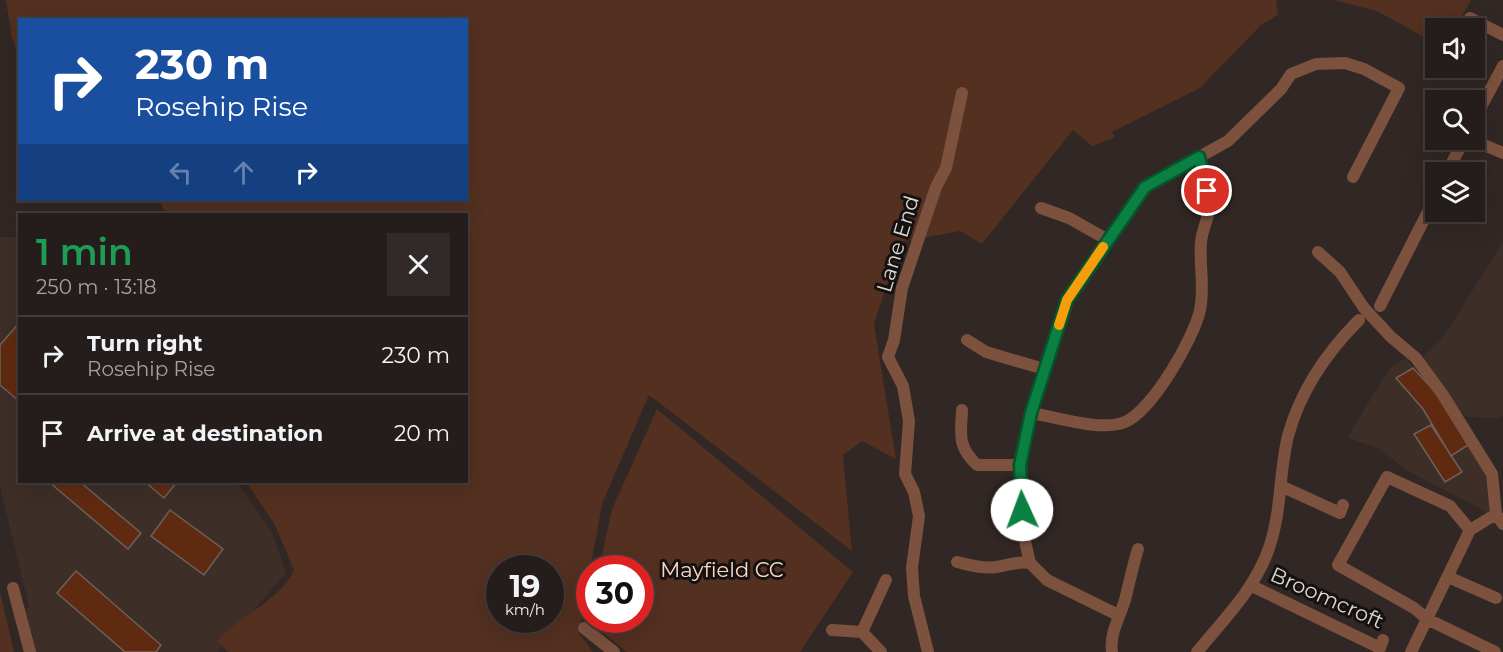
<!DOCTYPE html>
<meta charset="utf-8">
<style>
:root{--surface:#251d1b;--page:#312a28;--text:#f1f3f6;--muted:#a3a2a3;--line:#423b3a}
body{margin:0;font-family:Montserrat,sans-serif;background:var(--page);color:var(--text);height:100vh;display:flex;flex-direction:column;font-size:22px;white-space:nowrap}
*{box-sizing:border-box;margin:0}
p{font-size:20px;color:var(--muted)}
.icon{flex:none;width:33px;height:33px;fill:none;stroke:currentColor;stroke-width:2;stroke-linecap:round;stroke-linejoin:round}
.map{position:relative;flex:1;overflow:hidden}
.panel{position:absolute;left:18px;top:213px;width:450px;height:270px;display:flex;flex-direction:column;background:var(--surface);border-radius:0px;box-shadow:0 6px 24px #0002,0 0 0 2px var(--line)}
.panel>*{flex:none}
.hud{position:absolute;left:18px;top:18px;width:450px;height:183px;border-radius:0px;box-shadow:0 6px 24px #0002,0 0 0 2px var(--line);background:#1a4fa0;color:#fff;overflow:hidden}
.controls{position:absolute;left:1425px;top:18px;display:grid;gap:12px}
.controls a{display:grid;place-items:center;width:60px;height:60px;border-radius:0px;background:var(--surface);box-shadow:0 6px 24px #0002,0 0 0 2px var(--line);font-size:30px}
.speed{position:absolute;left:486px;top:555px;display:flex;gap:12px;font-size:30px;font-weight:700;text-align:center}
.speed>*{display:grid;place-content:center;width:78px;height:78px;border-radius:50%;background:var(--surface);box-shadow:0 6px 24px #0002,0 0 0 2px var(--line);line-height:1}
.speed small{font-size:15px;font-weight:400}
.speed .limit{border:9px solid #d22;background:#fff;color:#111}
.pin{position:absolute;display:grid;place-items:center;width:51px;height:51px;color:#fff;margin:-26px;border:3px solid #fff;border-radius:50%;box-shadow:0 2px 6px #0007}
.me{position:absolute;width:66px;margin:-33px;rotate:358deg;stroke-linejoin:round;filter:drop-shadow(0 0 4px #0008)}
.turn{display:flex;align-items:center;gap:21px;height:126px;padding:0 18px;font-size:27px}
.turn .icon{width:78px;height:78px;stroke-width:2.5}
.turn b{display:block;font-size:42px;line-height:51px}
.lanes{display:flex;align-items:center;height:57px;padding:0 18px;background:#0003;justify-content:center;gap:30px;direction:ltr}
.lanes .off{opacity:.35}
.round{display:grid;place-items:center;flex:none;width:63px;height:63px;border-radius:0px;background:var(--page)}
.head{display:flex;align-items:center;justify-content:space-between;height:102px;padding:0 18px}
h1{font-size:36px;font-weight:600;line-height:45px;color:#1e9e55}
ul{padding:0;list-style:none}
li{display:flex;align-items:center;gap:18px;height:78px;padding:0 18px;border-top:2px solid var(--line)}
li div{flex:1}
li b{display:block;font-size:22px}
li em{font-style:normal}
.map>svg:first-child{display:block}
.built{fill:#3d2e27}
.green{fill:#533020;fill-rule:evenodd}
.building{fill:#602a11;stroke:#6c615d;stroke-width:1.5}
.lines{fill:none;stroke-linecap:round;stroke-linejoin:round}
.minor{stroke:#7c513e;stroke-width:12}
.route-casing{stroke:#07532c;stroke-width:15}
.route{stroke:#0b8043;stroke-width:10}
.slow{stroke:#f59e0b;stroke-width:10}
.labels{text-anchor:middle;stroke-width:6;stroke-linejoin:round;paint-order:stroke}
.street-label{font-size:21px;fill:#ddd7d4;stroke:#151110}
.park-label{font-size:21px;fill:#fcd7c8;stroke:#151110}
</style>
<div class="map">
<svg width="1503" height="652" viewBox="0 0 1503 652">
<rect width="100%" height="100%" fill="#312724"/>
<path class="built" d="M 0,237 L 19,237 L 20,482 L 237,482 L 272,532 L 286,573 L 217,652 L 31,652 L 12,616 L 29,607 L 0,486 Z
M 1503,242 L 1503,416 L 1496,418 L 1467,417 L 1456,406 L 1423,357 L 1442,339 Z
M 1405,358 L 1438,395 L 1489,479 L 1493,507 L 1486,512 L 1408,471 L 1378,448 L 1347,438 L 1389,369 Z"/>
<path class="green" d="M 6,0 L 1276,0 L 1278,15 L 1262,24 L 1200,88 L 1112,132 L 1115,137 L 1092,146 L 1073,130 L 982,244 L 960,231 L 901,242 L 874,324 L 896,459 L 862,441 L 843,455 L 852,551 L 649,395 L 602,504 L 579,633 L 593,652 L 228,652 L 217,641 C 239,615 280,601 294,570 L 274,523 L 246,482 L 466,482 L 466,214 L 165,214 L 160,200 L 466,200 L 466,20 L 20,20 L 19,56 L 12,38 ZM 500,568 L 550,568 L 550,620 L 500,620 Z
M 1334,0 L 1471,0 L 1456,28 L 1436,28 L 1435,43 L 1377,11 Z
M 657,409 L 853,572 L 800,652 L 627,652 L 588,621 L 589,616 L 590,620 L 640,620 L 640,568 L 599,568 L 612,509 Z
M 0,591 L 14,652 L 0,652 Z"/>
<path class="building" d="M 20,322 L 20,402 L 0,385 L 0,345 Z
M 1413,368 L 1438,395 L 1468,445 L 1451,456 L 1423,409 L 1396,378 Z
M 1431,425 L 1462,472 L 1445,482 L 1414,434 Z
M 49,482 L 80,482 L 141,533 L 128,549 Z
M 145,482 L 177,482 L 164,498 Z
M 170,510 L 223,549 L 204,575 L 151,536 Z
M 76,571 L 161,645 L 156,652 L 125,652 L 57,593 Z"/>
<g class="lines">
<path class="minor" d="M 1470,18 L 1503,35
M 1474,120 L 1503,66
M 1472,140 L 1503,153
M 1447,172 L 1464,140
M 1041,208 L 1069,218 L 1108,240
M 1318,252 L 1340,272 L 1364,308 L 1391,337 L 1416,358 L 1443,395 L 1492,474 L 1496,514 L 1503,524
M 1380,306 L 1436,196
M 967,340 L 986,352 L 1044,369
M 962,410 C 961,435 957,446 977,465 L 1020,465
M 1031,413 C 1058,417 1101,432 1125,422 C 1152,411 1194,338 1200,310 C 1205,287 1199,264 1201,242 C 1202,231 1207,221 1209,211 C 1212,194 1205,172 1199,157
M 1283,487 L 1340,513 L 1343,505
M 1470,530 L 1450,506 L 1387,477 L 1338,565 L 1414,608 L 1427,619 L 1495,652
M 957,562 C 970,565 983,569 996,567 C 1010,565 1016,561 1030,563
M 1448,577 L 1496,598
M 1252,586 L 1380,648 L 1383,640
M 13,588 L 30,652
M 1118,615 L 1047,580 L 1030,563 L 1023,532 L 1020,465 L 1031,413 L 1067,300 L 1145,187 L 1228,141 L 1281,89 L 1291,74 L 1316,64 L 1345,63 L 1364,69 L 1399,88 L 1353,177
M 584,628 L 614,652
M 832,630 L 862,632
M 881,652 L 862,632 L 886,580
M 928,652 L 914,596 L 912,568 L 919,516 L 914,492 L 905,474 L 909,421 L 903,386 L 888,357 L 894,340 L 902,288 L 936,187 L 946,168 L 962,93
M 1112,652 C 1109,632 1122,614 1126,596 C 1130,580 1133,565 1138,549
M 1197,652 C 1224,619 1255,589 1269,548 C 1282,510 1279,472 1288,436 C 1300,392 1327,352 1359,320
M 1411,652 L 1470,530 L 1496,514"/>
</g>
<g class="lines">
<g class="route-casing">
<path id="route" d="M 1022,510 L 1020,465 L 1031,413 L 1067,300 L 1145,187 L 1199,157 L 1207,191"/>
</g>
<use href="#route" class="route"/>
<path class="slow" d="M 1059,325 L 1067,300 L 1103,247"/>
</g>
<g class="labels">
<g class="street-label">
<text transform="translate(898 244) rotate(-73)" y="7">Lane End</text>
<text transform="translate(1327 598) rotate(24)" y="7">Broomcroft</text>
</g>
<g class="park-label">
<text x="722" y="577">Mayfield CC</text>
</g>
</g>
</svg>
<div class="controls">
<a><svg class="icon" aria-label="sound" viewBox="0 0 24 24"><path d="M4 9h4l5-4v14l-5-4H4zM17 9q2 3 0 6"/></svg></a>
<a><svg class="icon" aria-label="search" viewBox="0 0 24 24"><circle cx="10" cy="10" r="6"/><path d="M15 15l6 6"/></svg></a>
<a><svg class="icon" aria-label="layers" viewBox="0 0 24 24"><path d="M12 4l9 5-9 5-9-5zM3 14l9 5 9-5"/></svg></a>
</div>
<div class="speed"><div>19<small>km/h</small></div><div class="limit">30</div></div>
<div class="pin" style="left:1207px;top:191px;background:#d93025"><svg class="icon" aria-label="arrive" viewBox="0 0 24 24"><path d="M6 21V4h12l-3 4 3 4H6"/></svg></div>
<svg class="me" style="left:1022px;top:510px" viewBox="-20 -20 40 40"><circle r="19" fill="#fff"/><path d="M0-13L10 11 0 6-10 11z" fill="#0b8043"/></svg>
<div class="hud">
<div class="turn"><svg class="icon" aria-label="right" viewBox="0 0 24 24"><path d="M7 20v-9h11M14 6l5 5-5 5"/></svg><div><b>230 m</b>Rosehip Rise</div></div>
<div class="lanes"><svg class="icon off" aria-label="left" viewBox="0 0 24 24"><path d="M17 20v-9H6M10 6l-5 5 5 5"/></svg><svg class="icon off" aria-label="ahead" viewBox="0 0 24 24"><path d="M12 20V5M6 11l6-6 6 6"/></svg><svg class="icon" aria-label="right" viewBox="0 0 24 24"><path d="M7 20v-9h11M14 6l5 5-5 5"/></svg></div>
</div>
<section class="panel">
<div class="head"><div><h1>1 min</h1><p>250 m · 13:18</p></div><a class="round"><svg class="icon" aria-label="close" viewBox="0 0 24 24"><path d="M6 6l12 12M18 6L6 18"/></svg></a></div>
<ul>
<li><svg class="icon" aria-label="right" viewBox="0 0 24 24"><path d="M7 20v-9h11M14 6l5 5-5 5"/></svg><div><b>Turn right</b><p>Rosehip Rise</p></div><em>230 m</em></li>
<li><svg class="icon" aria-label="arrive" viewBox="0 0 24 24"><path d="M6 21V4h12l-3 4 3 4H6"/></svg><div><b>Arrive at destination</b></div><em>20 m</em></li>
</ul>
</section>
</div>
